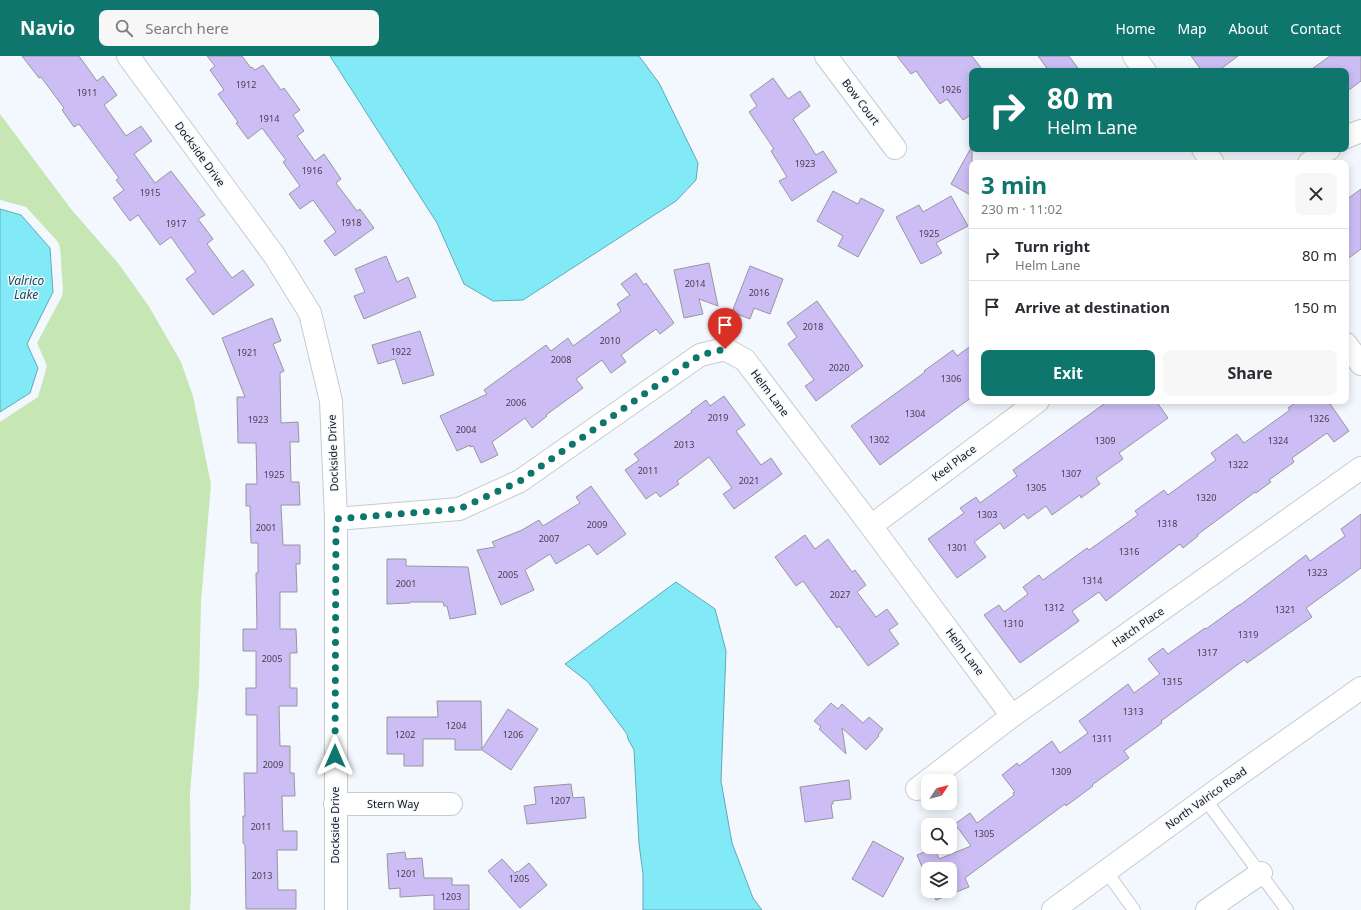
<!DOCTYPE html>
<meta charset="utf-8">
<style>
:root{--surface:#fff;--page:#f7f7f7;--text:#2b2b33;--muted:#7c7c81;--line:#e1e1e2;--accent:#0f766e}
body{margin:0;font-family:"Noto Sans",sans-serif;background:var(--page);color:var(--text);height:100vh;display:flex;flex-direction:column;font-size:15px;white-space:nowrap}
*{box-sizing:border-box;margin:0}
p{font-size:13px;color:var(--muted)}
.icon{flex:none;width:22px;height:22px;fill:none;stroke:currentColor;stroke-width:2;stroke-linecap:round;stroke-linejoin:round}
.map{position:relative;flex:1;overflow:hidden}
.drawer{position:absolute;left:969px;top:104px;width:380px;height:244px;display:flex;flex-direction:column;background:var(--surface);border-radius:8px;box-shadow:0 2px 10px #0003}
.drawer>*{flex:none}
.banner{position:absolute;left:969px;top:12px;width:380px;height:84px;border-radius:8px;box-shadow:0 2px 10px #0003;background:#0f766e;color:#fff;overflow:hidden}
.needle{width:26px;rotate:54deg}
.controls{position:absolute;left:921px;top:718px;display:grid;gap:8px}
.controls a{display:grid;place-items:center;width:36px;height:36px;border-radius:8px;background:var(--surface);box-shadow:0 2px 10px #0003;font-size:20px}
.pin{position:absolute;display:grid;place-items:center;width:34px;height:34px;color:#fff;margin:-41px -17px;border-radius:50% 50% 50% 0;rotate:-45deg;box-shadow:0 0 4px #0007}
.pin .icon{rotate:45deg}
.me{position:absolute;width:44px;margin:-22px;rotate:0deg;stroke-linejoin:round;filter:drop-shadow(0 0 3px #0008)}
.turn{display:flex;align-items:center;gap:14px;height:84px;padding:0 12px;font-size:18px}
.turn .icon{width:52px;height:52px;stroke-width:2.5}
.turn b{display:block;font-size:28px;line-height:34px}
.round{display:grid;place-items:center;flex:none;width:42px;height:42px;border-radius:8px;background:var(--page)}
.summary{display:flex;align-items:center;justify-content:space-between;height:68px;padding:0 12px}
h1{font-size:24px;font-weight:700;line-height:30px;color:var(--accent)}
.primary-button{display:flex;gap:8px;margin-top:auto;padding:8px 12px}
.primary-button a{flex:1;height:46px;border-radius:8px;background:var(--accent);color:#fff;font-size:16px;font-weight:700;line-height:46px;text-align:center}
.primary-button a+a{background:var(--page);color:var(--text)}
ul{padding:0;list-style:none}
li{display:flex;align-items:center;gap:12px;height:52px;padding:0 12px;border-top:1px solid var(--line)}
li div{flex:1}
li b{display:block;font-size:15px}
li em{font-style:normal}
header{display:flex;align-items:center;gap:24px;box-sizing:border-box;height:56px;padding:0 20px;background:var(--accent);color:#fff}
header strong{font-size:19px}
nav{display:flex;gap:22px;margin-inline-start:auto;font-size:14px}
.search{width:280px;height:36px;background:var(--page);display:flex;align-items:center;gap:10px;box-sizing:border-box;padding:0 14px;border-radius:8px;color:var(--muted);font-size:15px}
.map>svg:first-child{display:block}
.green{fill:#c6e7b3}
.water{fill:#82eaf7;stroke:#60aab4}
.building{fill:#cdbdf5;stroke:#98969d}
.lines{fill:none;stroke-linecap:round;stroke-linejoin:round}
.lane-casing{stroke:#c6cbd1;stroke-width:14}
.street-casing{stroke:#c6cbd1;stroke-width:24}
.secondary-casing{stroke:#c6cbd1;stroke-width:24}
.lane{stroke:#fff;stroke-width:12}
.street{stroke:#fff;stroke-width:22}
.secondary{stroke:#fff;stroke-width:22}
.route{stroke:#0f766e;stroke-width:7;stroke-dasharray:0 12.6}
.labels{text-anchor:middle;stroke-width:3;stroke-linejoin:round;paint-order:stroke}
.number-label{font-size:9px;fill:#413e4e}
.street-label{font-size:11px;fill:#121416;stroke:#f3f8ff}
.water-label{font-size:12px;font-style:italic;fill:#18484e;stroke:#f3f8ff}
</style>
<header>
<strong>Navio</strong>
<div class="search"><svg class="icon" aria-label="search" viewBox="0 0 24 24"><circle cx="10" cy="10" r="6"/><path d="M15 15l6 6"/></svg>Search here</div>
<nav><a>Home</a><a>Map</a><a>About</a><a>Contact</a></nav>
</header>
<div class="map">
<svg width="1361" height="854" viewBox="0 0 1361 854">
<rect width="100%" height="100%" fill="#f3f8ff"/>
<path class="green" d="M 0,58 L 71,153 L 118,207 L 148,249 L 181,306 L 193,340 L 211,428 L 201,546 L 199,628 L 190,737 L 191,836 L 190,854 L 0,854 L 0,366 L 38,341 L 47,310 L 37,287 L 62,240 L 63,234 L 60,191 L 58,186 L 26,151 L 0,144 Z"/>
<path class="water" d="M 330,0 L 639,0 L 659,27 L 698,107 L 696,124 L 676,145 L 523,244 L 493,245 L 464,228 L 437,167 Z
M 0,153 L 21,159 L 50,192 L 53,236 L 27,288 L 38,312 L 30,337 L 0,356 Z
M 676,526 L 715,553 L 726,595 L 721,725 L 732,787 L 753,842 L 762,854 L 643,854 L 643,818 L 639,788 L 634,694 L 628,683 L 627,678 L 588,626 L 565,608 Z"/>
<path class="building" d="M 22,0 L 79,0 L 97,25 L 103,20 L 117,39 L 104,49 L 126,80 L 141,70 L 152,85 L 134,98 L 155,127 L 171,115 L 205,159 L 198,163 L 213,183 L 207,188 L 232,222 L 243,214 L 254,229 L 213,259 L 186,223 L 196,216 L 171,181 L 160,189 L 138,159 L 130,165 L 113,142 L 124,134 L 116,124 L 119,122 L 79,68 L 74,71 L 62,54 L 64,52 L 41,21 L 39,22 Z
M 207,0 L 242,0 L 251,12 L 252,11 L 255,14 L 263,9 L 281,34 L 284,32 L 300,54 L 293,59 L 304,75 L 297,80 L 315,105 L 324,98 L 341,123 L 336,127 L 357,155 L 360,153 L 374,172 L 335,200 L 324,185 L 336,176 L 313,144 L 300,153 L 289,138 L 300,130 L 283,106 L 286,104 L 262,72 L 248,83 L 236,67 L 238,66 L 218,38 L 224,34 L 210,14 L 215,10 Z
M 897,0 L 972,0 L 982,13 L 979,15 L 972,15 L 972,58 L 963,64 L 947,43 L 940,48 L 916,15 L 911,18 Z
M 1038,0 L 1069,0 L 1080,15 L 1049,15 Z
M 1191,0 L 1238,0 L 1218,15 L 1202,15 Z
M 1330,0 L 1361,0 L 1361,25 L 1346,36 L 1346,15 L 1309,15 Z
M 773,22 L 788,43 L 800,35 L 810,50 L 793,63 L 816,99 L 823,95 L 837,116 L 792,145 L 779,125 L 787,121 L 771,95 L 774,93 L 749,56 L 757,50 L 750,39 Z
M 972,90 L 972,140 L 951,128 Z
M 1361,133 L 1361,193 L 1346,204 L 1346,144 Z
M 833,135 L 858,148 L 861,142 L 884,154 L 858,201 L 838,190 L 843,180 L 817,165 Z
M 951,140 L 968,170 L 936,187 L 942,197 L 921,208 L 896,161 L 919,149 L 923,156 Z
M 386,200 L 397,226 L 408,221 L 416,241 L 364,263 L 354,240 L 365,236 L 355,213 Z
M 709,207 L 718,250 L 699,243 L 703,258 L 684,262 L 674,214 Z
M 750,210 L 783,223 L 770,258 L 754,252 L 750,263 L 732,256 Z
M 636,217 L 644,229 L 646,227 L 674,267 L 660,278 L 656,273 L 621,299 L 626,306 L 611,317 L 602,304 L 576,323 L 583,332 L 546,359 L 547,360 L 532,372 L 525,362 L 492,386 L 498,399 L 481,407 L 473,390 L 470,391 L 470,389 L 457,395 L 440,360 L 487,338 L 484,334 L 546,289 L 551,295 L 568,282 L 573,290 L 621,255 L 617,248 L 630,239 L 621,228 Z
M 817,245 L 863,310 L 816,345 L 805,330 L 814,324 L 788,288 L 797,281 L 787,267 Z
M 272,262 L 281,285 L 273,288 L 284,315 L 280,317 L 281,367 L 298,366 L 299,386 L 290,386 L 291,426 L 299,426 L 300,449 L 281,449 L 283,489 L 300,489 L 300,508 L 296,508 L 297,536 L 280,536 L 280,573 L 296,573 L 297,597 L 290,597 L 290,632 L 297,632 L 297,650 L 279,650 L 280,690 L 290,690 L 290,717 L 294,717 L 295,740 L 282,740 L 283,775 L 297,775 L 297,794 L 277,794 L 278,834 L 296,834 L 296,853 L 246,853 L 245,789 L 243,787 L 243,760 L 245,760 L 244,717 L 257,717 L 257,659 L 246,659 L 246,632 L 256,632 L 256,595 L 243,595 L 243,573 L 257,573 L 256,517 L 258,517 L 258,487 L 251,487 L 250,450 L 246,450 L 246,428 L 257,428 L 256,387 L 238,387 L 237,341 L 245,341 L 222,282 Z
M 420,275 L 434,319 L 403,328 L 395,303 L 378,308 L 372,289 Z
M 972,289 L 972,341 L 880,409 L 851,370 L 925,316 L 924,315 L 953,294 L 957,300 Z
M 724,340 L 745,369 L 736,375 L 761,409 L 771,402 L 782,418 L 734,453 L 723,438 L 732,432 L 709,401 L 677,425 L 679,428 L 660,441 L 656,436 L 646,443 L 625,414 L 639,404 L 634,398 L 692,356 L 691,355 L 706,344 L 710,350 Z
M 1108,345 L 1156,345 L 1168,362 L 1119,397 L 1123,403 L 1096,422 L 1100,428 L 1081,442 L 1080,439 L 1052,459 L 1046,450 L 1028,463 L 1024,458 L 1004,473 L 1000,467 L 974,486 L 986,501 L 957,522 L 928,483 L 964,457 L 960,452 L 976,441 L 980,447 L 1017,420 L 1013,414 Z
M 1298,345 L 1328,345 L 1349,375 L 1334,386 L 1327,377 L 1292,402 L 1294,406 L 1269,424 L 1271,426 L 1256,437 L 1255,436 L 1197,479 L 1198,480 L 1183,492 L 1180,488 L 1106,545 L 1099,536 L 1072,555 L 1079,565 L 1020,607 L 984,559 L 999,549 L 1004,556 L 1028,538 L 1023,531 L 1039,519 L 1043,524 L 1087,492 L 1089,494 L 1138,459 L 1135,455 L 1164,434 L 1168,439 L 1216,404 L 1211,397 L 1237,378 L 1244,387 L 1290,354 L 1288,352 Z
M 591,430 L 626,478 L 597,499 L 589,488 L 556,508 L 550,498 L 525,514 L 534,534 L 501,549 L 477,494 L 495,491 L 492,486 L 522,474 L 539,464 L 543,470 L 580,447 L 576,441 Z
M 1361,458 L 1361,512 L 1306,552 L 1312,561 L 1247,607 L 1244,604 L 1161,665 L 1162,667 L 1124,695 L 1129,702 L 1092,729 L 1093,730 L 1066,750 L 1065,748 L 965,822 L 969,831 L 936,844 L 932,835 L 950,835 L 950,813 L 928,813 L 928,825 L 917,799 L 935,792 L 939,803 L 971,790 L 955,768 L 970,757 L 977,767 L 1014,739 L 1013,737 L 1015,736 L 1002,719 L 1017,707 L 1019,710 L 1052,685 L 1060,697 L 1088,677 L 1079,665 L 1128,628 L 1134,637 L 1160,618 L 1148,603 L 1163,592 L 1168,598 L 1205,572 L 1206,573 L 1239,549 L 1240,549 L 1306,499 L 1310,505 L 1345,480 L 1341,473 Z
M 805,479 L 815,493 L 828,483 L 852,516 L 855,514 L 866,529 L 857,536 L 876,561 L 887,553 L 898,568 L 889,574 L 899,588 L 868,610 L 839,570 L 837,572 L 803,525 L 796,530 L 775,501 Z
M 387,503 L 406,503 L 406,510 L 468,511 L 476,558 L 450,563 L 447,550 L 444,550 L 443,546 L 410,546 L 410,547 L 387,548 Z
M 437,645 L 481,645 L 482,693 L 508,653 L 538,673 L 511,714 L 482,694 L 455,694 L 455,683 L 423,683 L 423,710 L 404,710 L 404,698 L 387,698 L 387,661 L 438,661 Z
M 831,647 L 838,653 L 842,648 L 863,667 L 869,661 L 883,673 L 878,679 L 879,680 L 866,694 L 842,672 L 846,698 L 819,673 L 821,671 L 814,665 Z
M 849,724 L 851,743 L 833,745 L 833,748 L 831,748 L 833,762 L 805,766 L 800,731 Z
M 571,728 L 573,742 L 584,741 L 586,762 L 527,768 L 524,750 L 536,748 L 534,731 Z
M 873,785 L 904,802 L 883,841 L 852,823 Z
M 405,796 L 406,803 L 422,802 L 424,822 L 452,822 L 452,829 L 469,829 L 469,854 L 434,854 L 434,839 L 400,841 L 400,832 L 389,833 L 387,798 Z
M 502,803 L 515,817 L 517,815 L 518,816 L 529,807 L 547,829 L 520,852 L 488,815 Z"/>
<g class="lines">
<g class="lane-casing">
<path id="lane" d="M 1205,743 L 1287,854
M 1106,815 L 1134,854"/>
</g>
<g class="street-casing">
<path id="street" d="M 128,0 L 274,199 L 310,257 L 331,345 L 336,463 L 336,854
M 826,0 L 895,92
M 1134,0 L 1145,15
M 1346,81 L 1361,75
M 1203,93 L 1213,107
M 1309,107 L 1329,93
M 1346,288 L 1361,308
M 336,463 L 459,453 L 520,425 L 700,299 L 725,293 L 745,304 L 871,470 L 1012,660
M 871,470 L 1038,345
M 917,733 L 1012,660 L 1361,412
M 335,748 L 451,748
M 1207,854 L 1261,817"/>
</g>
<g class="secondary-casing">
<path id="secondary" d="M 1053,854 L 1231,724 L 1361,632"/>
</g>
<use href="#lane" class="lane"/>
<use href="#street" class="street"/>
<use href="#secondary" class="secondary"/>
</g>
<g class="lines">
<path class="route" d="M 335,700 L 336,463 L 459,453 L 520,425 L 700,299 L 725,293"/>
</g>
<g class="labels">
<g class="number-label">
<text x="246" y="32">1912</text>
<text x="951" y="37">1926</text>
<text x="87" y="40">1911</text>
<text x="269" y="66">1914</text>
<text x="805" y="111">1923</text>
<text x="312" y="118">1916</text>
<text x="150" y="140">1915</text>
<text x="351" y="170">1918</text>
<text x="176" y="171">1917</text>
<text x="929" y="181">1925</text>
<text x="695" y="231">2014</text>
<text x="759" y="240">2016</text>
<text x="813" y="274">2018</text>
<text x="610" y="288">2010</text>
<text x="401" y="299">1922</text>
<text x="247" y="300">1921</text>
<text x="561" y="307">2008</text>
<text x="839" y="315">2020</text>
<text x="951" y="326">1306</text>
<text x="516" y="350">2006</text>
<text x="915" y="361">1304</text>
<text x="718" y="365">2019</text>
<text x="1319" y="366">1326</text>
<text x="258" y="367">1923</text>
<text x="466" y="377">2004</text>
<text x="879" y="387">1302</text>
<text x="1105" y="388">1309</text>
<text x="1278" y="388">1324</text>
<text x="684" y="392">2013</text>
<text x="1238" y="412">1322</text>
<text x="648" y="418">2011</text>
<text x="1071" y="421">1307</text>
<text x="274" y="422">1925</text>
<text x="749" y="428">2021</text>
<text x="1036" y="435">1305</text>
<text x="1206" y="445">1320</text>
<text x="987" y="462">1303</text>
<text x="1167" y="471">1318</text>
<text x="597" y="472">2009</text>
<text x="266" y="475">2001</text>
<text x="549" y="486">2007</text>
<text x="957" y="495">1301</text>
<text x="1129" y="499">1316</text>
<text x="1317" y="520">1323</text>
<text x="508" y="522">2005</text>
<text x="1092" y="528">1314</text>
<text x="406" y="531">2001</text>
<text x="840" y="542">2027</text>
<text x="1054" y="555">1312</text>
<text x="1285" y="557">1321</text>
<text x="1013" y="571">1310</text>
<text x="1248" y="582">1319</text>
<text x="1207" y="600">1317</text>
<text x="272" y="606">2005</text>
<text x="1172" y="629">1315</text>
<text x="1133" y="659">1313</text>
<text x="456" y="673">1204</text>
<text x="405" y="682">1202</text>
<text x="513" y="682">1206</text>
<text x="1102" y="686">1311</text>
<text x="273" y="712">2009</text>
<text x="1061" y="719">1309</text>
<text x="560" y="748">1207</text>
<text x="261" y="774">2011</text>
<text x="984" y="781">1305</text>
<text x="406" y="821">1201</text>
<text x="262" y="823">2013</text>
<text x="519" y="826">1205</text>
<text x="451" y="844">1203</text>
</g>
<g class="street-label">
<text transform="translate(861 46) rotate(53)" y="4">Bow Court</text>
<text transform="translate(200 98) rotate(54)" y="4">Dockside Drive</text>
<text transform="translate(770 337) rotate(53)" y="4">Helm Lane</text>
<text transform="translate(333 397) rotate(-92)" y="4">Dockside Drive</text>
<text transform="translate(954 407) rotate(-37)" y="4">Keel Place</text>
<text transform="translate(1138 571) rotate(-35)" y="4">Hatch Place</text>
<text transform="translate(965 596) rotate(53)" y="4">Helm Lane</text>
<text transform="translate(1206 742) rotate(-36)" y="4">North Valrico Road</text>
<text x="393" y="752">Stern Way</text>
<text transform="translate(335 769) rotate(-90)" y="4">Dockside Drive</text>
</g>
<g class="water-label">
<text x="26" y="229">Valrico<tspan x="26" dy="14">Lake</tspan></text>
</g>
</g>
</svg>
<div class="controls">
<a><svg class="needle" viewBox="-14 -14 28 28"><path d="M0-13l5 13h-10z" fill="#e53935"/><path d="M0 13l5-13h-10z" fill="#7c7c81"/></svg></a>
<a><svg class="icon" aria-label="search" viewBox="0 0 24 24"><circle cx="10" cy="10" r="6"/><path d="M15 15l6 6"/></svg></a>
<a><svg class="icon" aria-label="layers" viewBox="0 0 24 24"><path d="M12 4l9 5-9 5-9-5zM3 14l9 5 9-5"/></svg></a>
</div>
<div class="pin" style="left:725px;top:293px;background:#d93025"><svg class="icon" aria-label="arrive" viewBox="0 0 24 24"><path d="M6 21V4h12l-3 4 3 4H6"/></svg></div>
<svg class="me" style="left:335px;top:700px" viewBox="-20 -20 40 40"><path d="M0-17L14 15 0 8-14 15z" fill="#0f766e" stroke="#fff" stroke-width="4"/></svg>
<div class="banner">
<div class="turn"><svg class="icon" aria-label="right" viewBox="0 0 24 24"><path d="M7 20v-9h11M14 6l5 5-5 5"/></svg><div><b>80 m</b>Helm Lane</div></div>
</div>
<section class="drawer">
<div class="summary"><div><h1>3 min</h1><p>230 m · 11:02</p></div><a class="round"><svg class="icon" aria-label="close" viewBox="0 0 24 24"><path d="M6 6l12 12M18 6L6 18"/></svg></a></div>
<ul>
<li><svg class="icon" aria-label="right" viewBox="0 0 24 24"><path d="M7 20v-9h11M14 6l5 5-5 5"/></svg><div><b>Turn right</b><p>Helm Lane</p></div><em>80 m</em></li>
<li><svg class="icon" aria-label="arrive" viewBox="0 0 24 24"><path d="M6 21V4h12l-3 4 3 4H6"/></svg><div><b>Arrive at destination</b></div><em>150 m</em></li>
</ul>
<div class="primary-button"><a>Exit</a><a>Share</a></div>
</section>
</div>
